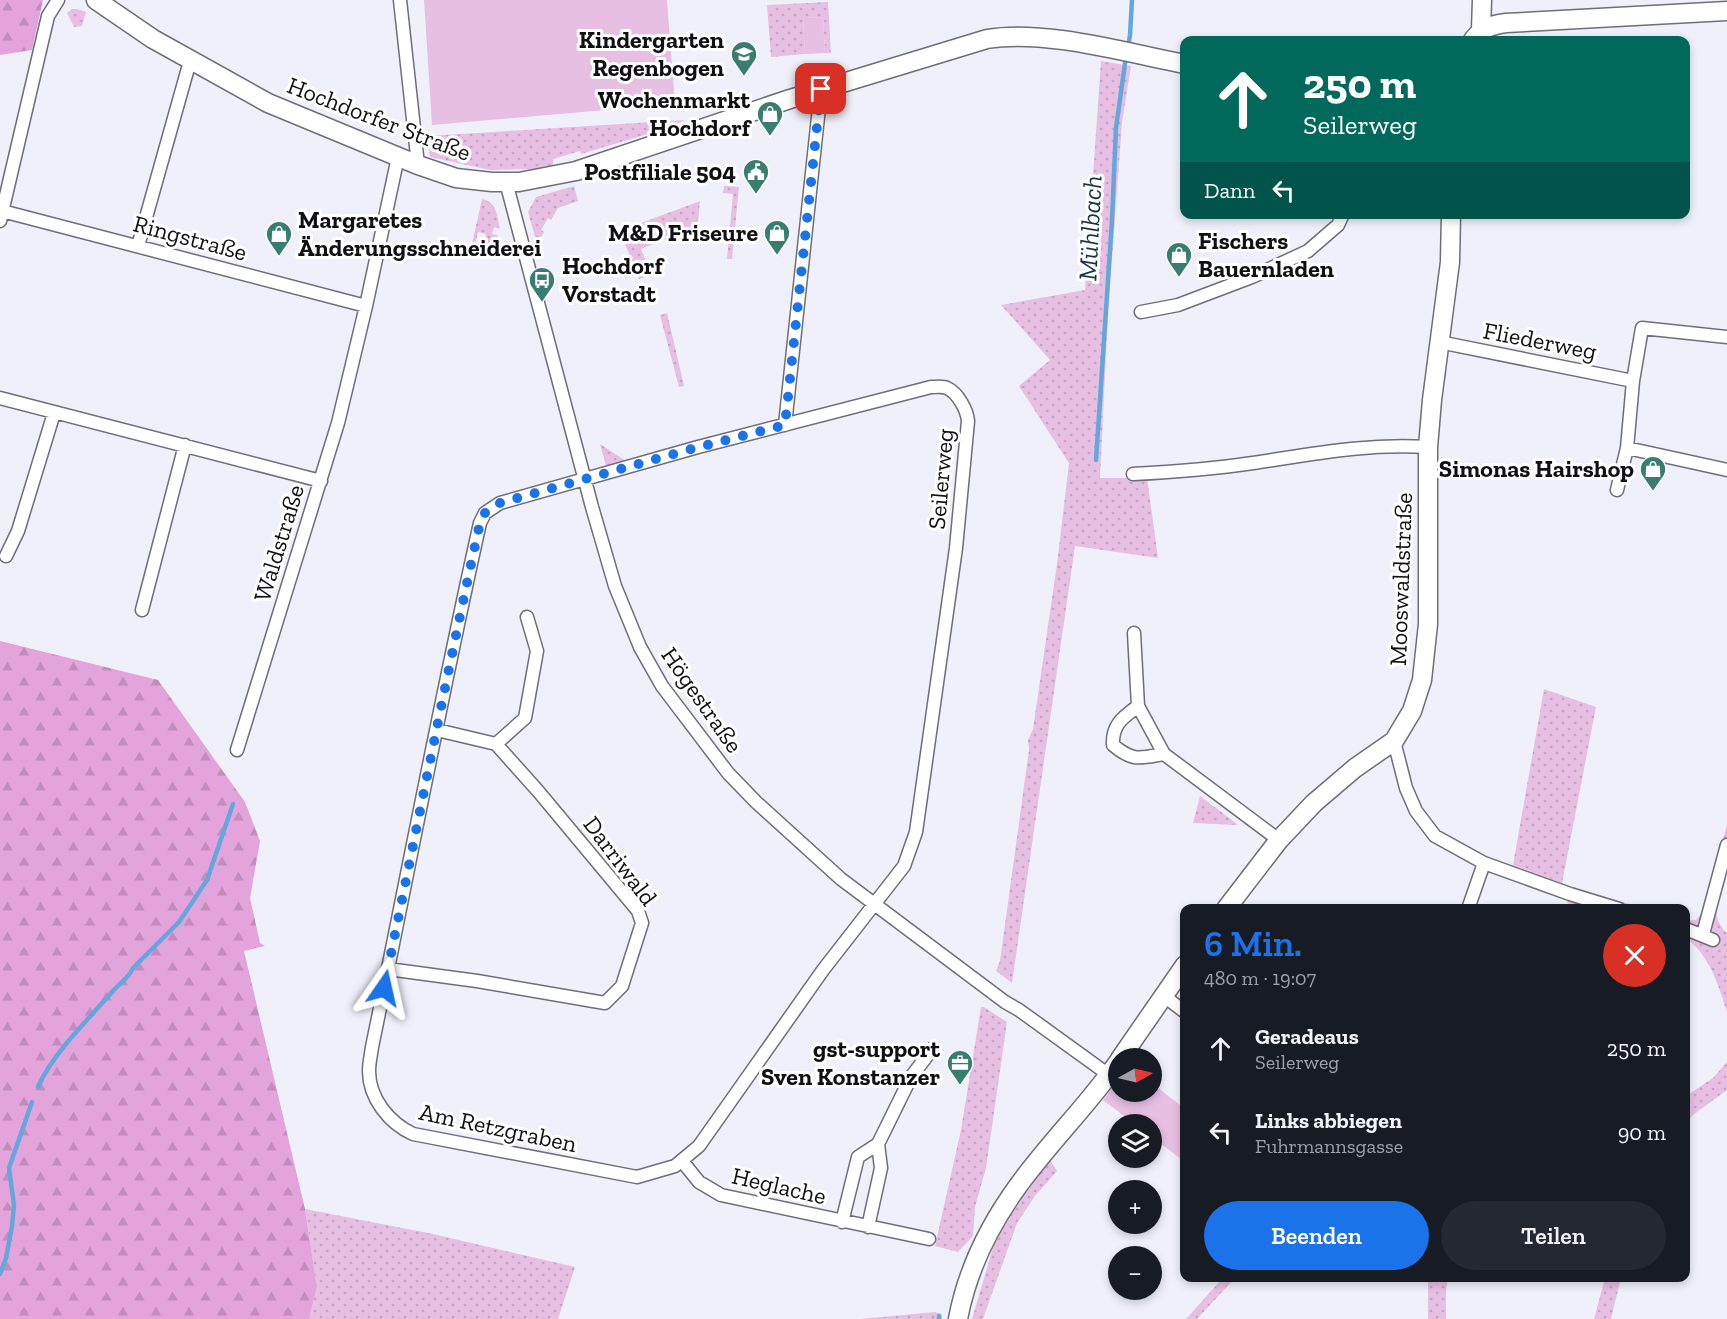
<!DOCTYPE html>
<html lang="de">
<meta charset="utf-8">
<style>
:root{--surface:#171b24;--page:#242831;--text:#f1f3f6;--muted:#9ea1a6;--accent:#1a73e8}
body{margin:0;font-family:"Zilla Slab",serif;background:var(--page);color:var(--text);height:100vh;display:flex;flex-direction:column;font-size:22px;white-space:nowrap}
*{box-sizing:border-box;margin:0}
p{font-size:20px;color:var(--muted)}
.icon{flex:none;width:33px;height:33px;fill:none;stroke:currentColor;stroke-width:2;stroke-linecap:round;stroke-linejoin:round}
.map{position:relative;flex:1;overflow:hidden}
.details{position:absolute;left:1180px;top:904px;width:510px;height:378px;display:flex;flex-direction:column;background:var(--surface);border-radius:12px;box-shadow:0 3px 9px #0003}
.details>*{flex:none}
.guide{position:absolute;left:1180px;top:36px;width:510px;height:183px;border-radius:12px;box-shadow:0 3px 9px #0003;background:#00695c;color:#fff;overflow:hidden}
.needle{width:39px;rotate:82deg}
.fabs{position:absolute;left:1108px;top:1048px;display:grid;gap:12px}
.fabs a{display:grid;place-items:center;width:54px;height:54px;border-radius:50%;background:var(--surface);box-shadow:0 3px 9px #0003;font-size:30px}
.pin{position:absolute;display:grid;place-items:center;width:51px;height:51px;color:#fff;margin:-26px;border-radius:12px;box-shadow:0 3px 9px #0006}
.me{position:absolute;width:66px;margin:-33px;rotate:11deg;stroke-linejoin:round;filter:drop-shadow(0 0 4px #0008)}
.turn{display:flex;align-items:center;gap:21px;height:126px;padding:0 24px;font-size:27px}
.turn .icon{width:78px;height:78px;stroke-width:2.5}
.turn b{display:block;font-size:42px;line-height:51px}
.then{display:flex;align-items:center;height:57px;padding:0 24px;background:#0003;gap:12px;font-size:22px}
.round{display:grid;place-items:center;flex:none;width:63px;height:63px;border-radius:32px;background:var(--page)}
.summary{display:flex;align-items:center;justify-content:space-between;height:102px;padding:0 24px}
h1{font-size:36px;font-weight:600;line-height:45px;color:var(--accent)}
.action{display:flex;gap:12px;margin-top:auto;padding:12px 24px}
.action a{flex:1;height:69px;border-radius:36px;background:var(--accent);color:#fff;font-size:24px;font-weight:600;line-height:69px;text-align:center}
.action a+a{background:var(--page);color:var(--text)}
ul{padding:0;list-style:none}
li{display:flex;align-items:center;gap:18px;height:84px;padding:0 24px}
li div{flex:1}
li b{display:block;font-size:22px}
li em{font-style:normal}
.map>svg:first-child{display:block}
.grass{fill:url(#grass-dots)}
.forest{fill:url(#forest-firs)}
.garden{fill:#e7bfe2}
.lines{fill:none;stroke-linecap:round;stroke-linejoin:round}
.stream{stroke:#64a7dc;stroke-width:4.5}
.street-casing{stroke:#6e6e78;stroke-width:15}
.secondary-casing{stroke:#6e6e78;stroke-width:21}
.street{stroke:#fff;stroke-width:12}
.secondary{stroke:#fff;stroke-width:18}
.route{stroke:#1a73e8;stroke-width:10;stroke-dasharray:0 18}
.labels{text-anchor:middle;stroke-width:6;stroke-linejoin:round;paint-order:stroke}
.poi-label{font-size:24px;font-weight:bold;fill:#101013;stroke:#fff;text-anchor:end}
.street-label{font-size:24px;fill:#101013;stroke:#fff}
.water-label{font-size:26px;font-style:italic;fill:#16334a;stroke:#fff}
</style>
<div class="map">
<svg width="1727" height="1319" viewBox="0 0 1727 1319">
<defs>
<pattern id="grass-dots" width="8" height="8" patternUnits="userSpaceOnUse" patternTransform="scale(1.5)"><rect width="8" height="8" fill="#e7bfe2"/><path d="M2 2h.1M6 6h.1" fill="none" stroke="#c5a3c1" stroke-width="1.8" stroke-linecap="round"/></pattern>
<pattern id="forest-firs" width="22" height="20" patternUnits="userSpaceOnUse" patternTransform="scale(1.5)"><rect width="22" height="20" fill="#e3a4dc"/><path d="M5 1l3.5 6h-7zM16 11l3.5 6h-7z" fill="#c28cbc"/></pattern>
</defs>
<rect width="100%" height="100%" fill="#f0f0fb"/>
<path class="grass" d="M 828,2 L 831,53 L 825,53 L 823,17 L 803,18 L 805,54 L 771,57 L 767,5 Z
M 72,9 L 77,9 L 86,12 L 82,26 L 74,27 L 67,13 Z
M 1101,61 L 1131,66 L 1122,122 L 1108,313 L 1100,478 L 1147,478 L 1158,558 L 1075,546 L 1012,983 L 996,971 L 1000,961 L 1029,750 L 1028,740 L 1033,729 L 1057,564 L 1069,463 L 1019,386 L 1050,360 L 1001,305 L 1085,290 Z
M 685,120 L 671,127 L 581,154 L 580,151 L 553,159 L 553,165 L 531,169 L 490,170 L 430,157 L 428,136 Z
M 574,186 L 578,201 L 558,208 L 551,220 L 548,218 L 541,230 L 544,232 L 537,244 L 528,212 L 536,197 Z
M 724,186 L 739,187 L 732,259 L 727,259 L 733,194 L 723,193 Z
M 482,199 C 497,202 497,215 500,229 L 494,227 L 492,234 L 497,235 L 502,250 L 484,246 L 486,234 L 478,232 L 475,245 L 472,244 Z
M 700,201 L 697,231 L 685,236 L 683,232 L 641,249 L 646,261 L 641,264 L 646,277 L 639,279 L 620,231 Z
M 667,313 L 684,386 L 679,387 L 660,315 Z
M 600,444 L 626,461 L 606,466 Z
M 1544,689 L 1596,707 L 1562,883 L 1513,865 Z
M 1200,796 L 1233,821 L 1238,825 L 1193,823 Z
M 1727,825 C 1727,839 1727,854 1727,868 C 1725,891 1705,913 1727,933 L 1727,1012 C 1718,984 1710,956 1686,938 L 1686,921 L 1696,920 L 1704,910 Z
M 1573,887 L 1646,909 L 1587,909 L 1567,903 Z
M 981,1007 L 984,1007 L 1007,1022 L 986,1168 L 975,1207 L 973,1236 L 958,1252 L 935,1246 L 961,1130 Z
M 1727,1062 L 1727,1090 L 1693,1115 L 1686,1124 L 1686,1096 L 1713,1078 Z
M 1050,1160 L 1057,1171 L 1035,1196 L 1017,1223 L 983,1319 L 972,1319 L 997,1234 Z
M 305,1209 L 433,1234 L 575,1267 L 558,1319 L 309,1319 L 317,1287 Z
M 1223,1278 L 1235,1278 L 1197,1319 L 1186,1319 Z
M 1428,1278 L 1448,1278 L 1446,1291 L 1446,1319 L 1428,1319 Z
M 1605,1278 L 1621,1278 L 1611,1319 L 1594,1319 Z
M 935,1312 L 942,1314 L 942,1319 L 861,1319 Z"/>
<path class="forest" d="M 0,0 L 43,0 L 32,50 L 0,55 Z
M 0,641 L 158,680 L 245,802 L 260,841 L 250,898 L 260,943 L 265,946 L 244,951 L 305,1209 L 317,1287 L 309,1319 L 0,1319 Z"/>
<path class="garden" d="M 424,0 L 667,0 L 675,104 L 432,125 Z
M 823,17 L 825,53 L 805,54 L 803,18 Z
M 1119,1079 L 1119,1092 L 1152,1092 L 1152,1083 L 1185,1109 L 1185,1162 L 1152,1137 L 1152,1125 L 1136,1125 L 1103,1100 Z"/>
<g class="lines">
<path class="stream" d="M 1128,48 L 1130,35 L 1132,0
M 1096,460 L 1112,220 L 1116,128 L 1126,56
M 38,1087 C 53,1053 87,1021 112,992 C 119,984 129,978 133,968 L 179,922 L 207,880 L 233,804
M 0,1274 L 6,1258 L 12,1226 L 14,1205 L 9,1168 L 32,1102
M 939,1319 L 939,1316"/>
<g class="street-casing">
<path id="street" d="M 400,0 L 418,165
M 506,182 L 592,507 L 615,586 L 640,647 L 662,686 L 728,773 L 756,802 L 841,879 L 1005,1002 L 1019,1010 L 1109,1075
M 2,211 L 366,306
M 0,221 L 48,16 L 58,0
M 138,246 L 190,61
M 1141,312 L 1178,305 L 1252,277 L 1308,251 L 1338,225 L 1343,214
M 1439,342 L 1633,381 L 1627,448 L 1617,490
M 1633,381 L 1642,328 L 1727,337
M 931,387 C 936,387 943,386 947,388 C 958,393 967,410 968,421 L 956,548 L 916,832 L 904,866 L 823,970 L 699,1146 L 675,1166 L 637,1177 L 413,1134 C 389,1123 369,1098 369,1071 C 369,1063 371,1055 372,1047 C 408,873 441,697 480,523 L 485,513 L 500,503 L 698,447 Z
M 0,398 L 321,481
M 785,425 L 821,89
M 1627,448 L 1727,470
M 1133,474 C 1173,472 1213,469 1253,463 C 1313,454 1367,443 1428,447
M 6,556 L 18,531 L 54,413
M 142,610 L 185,445
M 1134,633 L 1138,706 L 1164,754 L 1279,840
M 1138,706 C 1122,718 1112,725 1113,745 C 1133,762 1140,758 1164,754
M 1394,741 L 1406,788 L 1416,811 L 1435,836 L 1484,863 L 1570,894 L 1619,909
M 496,744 L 525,718 L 537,651 L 527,617
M 237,750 L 338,423 L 366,306 L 398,157
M 1468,909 L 1484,863
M 1686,929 L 1713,940
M 1703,934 L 1727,845
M 388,969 L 477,981 L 605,1003 L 622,986 L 642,923 L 638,911 L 538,791 L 496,744 L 437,730
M 1164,996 L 1185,1012
M 682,1161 L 699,1182 L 721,1195 L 929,1239
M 842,1222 L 858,1157 L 878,1144
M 868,1227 L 881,1168 L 878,1144 L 911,1077 L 933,1048"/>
</g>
<g class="secondary-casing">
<path id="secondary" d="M 96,0 L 153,39 L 268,103 L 418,165 L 456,178 L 492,182 L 519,182 L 576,171 L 790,99 L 987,39 C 1044,29 1127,53 1185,64
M 1481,30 L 1482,0
M 1473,40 C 1482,28 1491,25 1506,23 L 1727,11
M 1226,909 L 1279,840 L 1314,803 L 1355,768 L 1394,741 L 1412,711 L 1422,680 L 1428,624 L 1428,447 L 1432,400 L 1450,262 L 1451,214
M 1120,1059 L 1185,965
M 958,1319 C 967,1271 989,1226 1018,1186 C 1049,1143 1088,1105 1119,1061"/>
</g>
<use href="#street" class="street"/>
<use href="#secondary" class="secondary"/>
</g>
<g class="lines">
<path class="route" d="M 384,988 C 416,833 446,678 480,523 L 485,513 L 500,503 L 688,450 L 785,425 L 821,89"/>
</g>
<defs>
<g id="school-pin" transform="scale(1.35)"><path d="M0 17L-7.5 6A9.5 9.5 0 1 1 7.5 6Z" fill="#397d70" stroke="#fff"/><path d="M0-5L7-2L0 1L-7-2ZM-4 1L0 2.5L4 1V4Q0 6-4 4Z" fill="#fff"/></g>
<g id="shop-pin" transform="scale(1.35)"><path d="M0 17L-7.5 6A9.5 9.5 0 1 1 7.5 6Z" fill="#397d70" stroke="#fff"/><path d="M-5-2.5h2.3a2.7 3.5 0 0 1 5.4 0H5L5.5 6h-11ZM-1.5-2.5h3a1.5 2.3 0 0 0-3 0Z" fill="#fff"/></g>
<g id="civic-pin" transform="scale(1.35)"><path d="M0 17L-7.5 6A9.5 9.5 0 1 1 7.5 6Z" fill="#397d70" stroke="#fff"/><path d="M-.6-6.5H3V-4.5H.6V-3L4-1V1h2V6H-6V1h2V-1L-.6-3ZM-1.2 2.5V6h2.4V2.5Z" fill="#fff"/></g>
<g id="bus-pin" transform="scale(1.35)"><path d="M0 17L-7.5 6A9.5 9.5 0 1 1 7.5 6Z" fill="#397d70" stroke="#fff"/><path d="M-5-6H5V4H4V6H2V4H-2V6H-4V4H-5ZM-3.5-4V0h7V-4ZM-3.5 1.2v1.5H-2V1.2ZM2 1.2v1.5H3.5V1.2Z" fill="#fff"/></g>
<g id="office-pin" transform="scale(1.35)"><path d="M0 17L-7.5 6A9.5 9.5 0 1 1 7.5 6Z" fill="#397d70" stroke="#fff"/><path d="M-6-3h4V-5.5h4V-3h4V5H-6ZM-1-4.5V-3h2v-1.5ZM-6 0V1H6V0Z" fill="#fff"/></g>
</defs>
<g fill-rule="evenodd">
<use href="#school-pin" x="744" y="54"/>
<use href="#shop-pin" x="770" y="114"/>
<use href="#civic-pin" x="756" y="172"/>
<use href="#shop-pin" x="777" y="233"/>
<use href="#shop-pin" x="279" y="234"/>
<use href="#shop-pin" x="1179" y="255"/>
<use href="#bus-pin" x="542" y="280"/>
<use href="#shop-pin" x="1653" y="469"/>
<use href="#office-pin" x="960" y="1063"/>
</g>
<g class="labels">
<g class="poi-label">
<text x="724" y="48">Kindergarten<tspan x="724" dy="28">Regenbogen</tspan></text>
<text x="750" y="108">Wochenmarkt<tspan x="750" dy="28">Hochdorf</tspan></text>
<text x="736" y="180">Postfiliale 504</text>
<text x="298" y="228" text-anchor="start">Margaretes<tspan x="298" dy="28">Änderungsschneiderei</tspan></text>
<text x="758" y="241">M&amp;D Friseure</text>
<text x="1198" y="249" text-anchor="start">Fischers<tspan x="1198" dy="28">Bauernladen</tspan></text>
<text x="562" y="274" text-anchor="start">Hochdorf<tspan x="562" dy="28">Vorstadt</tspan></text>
<text x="1634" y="477">Simonas Hairshop</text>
<text x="940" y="1057">gst-support<tspan x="940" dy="28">Sven Konstanzer</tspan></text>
</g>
<g class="street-label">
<text transform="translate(379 119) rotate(21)" y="8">Hochdorfer Straße</text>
<text transform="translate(190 238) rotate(15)" y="8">Ringstraße</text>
<text transform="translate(1540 341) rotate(11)" y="8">Fliederweg</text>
<text transform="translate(941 479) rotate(-85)" y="8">Seilerweg</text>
<text transform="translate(279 543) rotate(-73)" y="8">Waldstraße</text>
<text transform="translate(1401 579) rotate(-88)" y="8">Mooswaldstraße</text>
<text transform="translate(702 700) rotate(55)" y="8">Högestraße</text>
<text transform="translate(620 861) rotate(53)" y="8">Darriwald</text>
<text transform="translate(498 1128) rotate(12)" y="8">Am Retzgraben</text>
<text transform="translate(779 1186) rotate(13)" y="8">Heglache</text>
</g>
<g class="water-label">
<text transform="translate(1090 228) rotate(-87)" y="9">Mühlbach</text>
</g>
</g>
</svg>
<div class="fabs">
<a><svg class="needle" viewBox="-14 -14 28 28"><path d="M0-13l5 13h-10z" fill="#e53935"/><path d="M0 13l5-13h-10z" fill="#9ea1a6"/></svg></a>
<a><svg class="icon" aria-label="layers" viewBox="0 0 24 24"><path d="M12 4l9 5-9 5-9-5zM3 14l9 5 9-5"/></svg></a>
<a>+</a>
<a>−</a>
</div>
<div class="pin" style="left:821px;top:89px;background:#d93025"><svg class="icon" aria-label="arrive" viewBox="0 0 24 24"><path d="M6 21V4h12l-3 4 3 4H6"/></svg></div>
<svg class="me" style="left:384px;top:988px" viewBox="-20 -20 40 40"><path d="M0-17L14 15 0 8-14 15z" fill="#1a73e8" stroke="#fff" stroke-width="4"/></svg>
<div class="guide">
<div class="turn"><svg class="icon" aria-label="ahead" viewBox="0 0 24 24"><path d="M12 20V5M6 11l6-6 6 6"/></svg><div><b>250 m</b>Seilerweg</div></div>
<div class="then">Dann<svg class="icon" aria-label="left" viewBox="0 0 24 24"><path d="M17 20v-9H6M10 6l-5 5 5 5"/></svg></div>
</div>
<section class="details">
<div class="summary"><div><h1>6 Min.</h1><p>480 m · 19:07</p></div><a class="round" style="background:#d93025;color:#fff"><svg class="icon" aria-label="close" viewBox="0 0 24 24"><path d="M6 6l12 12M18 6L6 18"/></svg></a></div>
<ul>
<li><svg class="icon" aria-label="ahead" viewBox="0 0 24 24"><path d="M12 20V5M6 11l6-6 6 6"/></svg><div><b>Geradeaus</b><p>Seilerweg</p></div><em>250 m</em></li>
<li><svg class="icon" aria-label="left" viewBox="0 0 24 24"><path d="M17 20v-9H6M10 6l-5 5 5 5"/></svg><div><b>Links abbiegen</b><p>Fuhrmannsgasse</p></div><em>90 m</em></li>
</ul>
<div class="action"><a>Beenden</a><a>Teilen</a></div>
</section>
</div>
